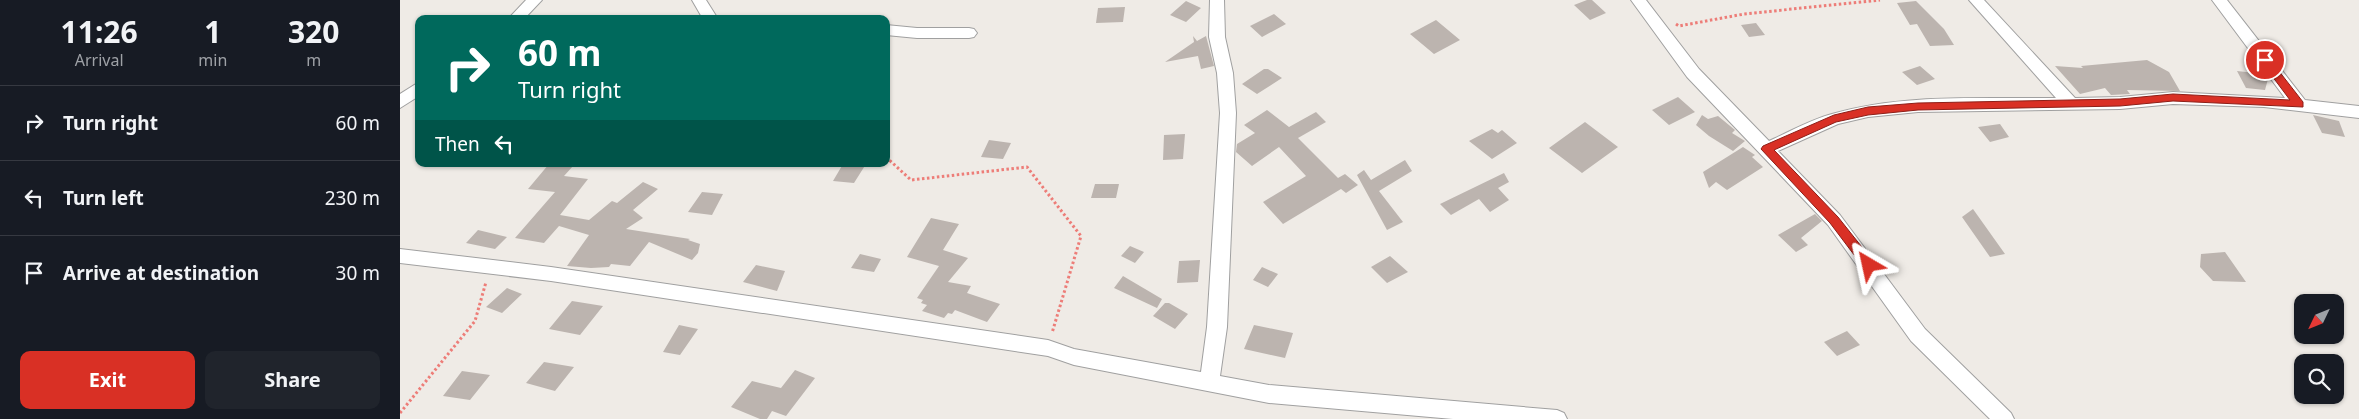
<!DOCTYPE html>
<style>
:root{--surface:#171b24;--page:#20242c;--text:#f1f3f6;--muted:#9ea1a6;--line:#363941;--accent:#d93025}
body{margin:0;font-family:"Noto Sans",sans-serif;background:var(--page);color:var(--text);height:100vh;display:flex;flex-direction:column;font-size:19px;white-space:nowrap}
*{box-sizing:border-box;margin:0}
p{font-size:16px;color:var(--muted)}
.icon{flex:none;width:28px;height:28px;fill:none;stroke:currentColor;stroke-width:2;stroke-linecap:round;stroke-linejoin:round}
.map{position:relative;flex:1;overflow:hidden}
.details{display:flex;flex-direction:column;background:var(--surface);width:400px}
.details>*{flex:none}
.hud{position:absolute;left:15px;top:15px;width:475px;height:152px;border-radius:10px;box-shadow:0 1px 4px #0004;background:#00695c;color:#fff;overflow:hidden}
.needle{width:32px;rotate:227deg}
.tools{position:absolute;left:1894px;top:294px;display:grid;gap:10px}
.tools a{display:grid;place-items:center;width:50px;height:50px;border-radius:10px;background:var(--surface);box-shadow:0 1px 4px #0004;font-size:25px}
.pin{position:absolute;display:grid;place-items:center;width:42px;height:42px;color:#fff;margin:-21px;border:2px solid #fff;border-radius:50%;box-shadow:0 1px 5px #0007}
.me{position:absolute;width:55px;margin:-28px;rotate:324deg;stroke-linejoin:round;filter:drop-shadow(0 0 4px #0008)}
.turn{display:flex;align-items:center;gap:18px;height:105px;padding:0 20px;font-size:22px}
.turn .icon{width:65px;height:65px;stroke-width:2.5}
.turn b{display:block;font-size:35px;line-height:42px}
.then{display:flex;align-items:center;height:48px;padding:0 20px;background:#0003;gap:10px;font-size:19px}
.eta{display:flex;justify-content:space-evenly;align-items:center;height:85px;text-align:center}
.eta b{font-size:30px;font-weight:700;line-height:35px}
.cta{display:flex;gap:10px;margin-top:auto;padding:10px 20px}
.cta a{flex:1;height:58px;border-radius:10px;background:var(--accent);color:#fff;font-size:20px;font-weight:700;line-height:58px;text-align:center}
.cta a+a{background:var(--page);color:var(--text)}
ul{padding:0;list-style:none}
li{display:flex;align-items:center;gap:15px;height:75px;padding:0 20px;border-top:1px solid var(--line)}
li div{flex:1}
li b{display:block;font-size:19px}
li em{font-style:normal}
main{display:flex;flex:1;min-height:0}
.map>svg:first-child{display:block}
.building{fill:#bcb4af}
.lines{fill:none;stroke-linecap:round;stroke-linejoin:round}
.minor-casing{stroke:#a0a0a0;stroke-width:2}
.path{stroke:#ed7d78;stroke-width:3;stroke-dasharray:2.5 2.5;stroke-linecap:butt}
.minor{fill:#fff;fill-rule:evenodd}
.route{fill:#d93025;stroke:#8d1f18}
</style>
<main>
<section class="details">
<div class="eta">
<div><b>11:26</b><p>Arrival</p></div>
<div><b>1</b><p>min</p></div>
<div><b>320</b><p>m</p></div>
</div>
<ul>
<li><svg class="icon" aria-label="right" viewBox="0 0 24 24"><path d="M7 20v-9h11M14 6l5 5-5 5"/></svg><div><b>Turn right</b></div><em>60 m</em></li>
<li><svg class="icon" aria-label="left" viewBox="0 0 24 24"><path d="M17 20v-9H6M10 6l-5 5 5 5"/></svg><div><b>Turn left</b></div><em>230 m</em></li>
<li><svg class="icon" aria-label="arrive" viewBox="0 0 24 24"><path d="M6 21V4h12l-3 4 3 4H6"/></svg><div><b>Arrive at destination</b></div><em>30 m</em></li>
</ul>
<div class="cta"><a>Exit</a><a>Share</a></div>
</section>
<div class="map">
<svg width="1959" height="419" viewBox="0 0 1959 419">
<rect width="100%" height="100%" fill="#efebe6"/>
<path class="building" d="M 1187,0 L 1192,0 L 1206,13 L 1190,20 L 1174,5 Z
M 786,1 L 801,8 L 786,22 L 770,15 Z
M 1516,1 L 1544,29 L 1554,45 L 1530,46 L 1517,24 L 1510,25 L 1497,3 Z
M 725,7 L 723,22 L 696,23 L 698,8 Z
M 874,14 L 886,24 L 862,37 L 850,26 Z
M 1036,20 L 1060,40 L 1034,54 L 1010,34 Z
M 1356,23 L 1365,35 L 1349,37 L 1341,25 Z
M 793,36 L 797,41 L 806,36 L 814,66 L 801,69 L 798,56 L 765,62 L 794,42 Z
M 1747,60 L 1769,72 L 1780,91 L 1727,90 L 1730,94 L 1711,95 L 1705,88 L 1680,94 L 1655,66 L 1683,68 L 1681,66 Z
M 1520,66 L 1535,79 L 1517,85 L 1502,72 Z
M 864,69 L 868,69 L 882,78 L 857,94 L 842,84 Z
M 1837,71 L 1864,74 L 1868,79 L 1865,90 L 1846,88 Z
M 1278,97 L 1295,112 L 1269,125 L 1252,110 Z
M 867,110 L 889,127 L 916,112 L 926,122 L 898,138 L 938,178 L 945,174 L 958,185 L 946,193 L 941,189 L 883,224 L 863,202 L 906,176 L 879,147 L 852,166 L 836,152 L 837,144 L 855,133 L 844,125 Z
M 1302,115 L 1308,119 L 1318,116 L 1335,130 L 1332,133 L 1345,141 L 1333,151 L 1309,136 L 1296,125 Z
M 1913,115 L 1939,121 L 1945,137 L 1922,133 Z
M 1185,122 L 1218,147 L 1182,173 L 1149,148 Z
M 1600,124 L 1609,137 L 1590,142 L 1578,127 Z
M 1092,129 L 1098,133 L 1102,130 L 1117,143 L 1092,159 L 1069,141 Z
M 785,134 L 783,159 L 763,160 L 764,135 Z
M 589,140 L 611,143 L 603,159 L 581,157 Z
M 1343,147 L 1355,155 L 1352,157 L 1363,167 L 1327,190 L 1316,182 L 1309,188 L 1303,172 Z
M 1005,160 L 1012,171 L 979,191 L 1003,222 L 987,230 L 957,175 L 964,170 L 971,180 Z
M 149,164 L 173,166 L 164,176 L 188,179 L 160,215 L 189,220 L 212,201 L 217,203 L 243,182 L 258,189 L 233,210 L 243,218 L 226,229 L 290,239 L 288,240 L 300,244 L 298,253 L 292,260 L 249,242 L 230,266 L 211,264 L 209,267 L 191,268 L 167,266 L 189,235 L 159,226 L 144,243 L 115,238 L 155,192 L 128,189 Z
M 443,164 L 466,164 L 454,183 L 433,181 Z
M 1104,173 L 1109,182 L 1098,188 L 1109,200 L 1090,212 L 1079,199 L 1051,215 L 1040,204 Z
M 695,184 L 719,184 L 716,198 L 691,198 Z
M 302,192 L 323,194 L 312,215 L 288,212 Z
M 1573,209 L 1605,254 L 1590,257 L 1562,217 Z
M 1415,214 L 1422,221 L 1401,238 L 1408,245 L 1396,252 L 1378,235 Z
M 531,218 L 559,224 L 543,250 L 568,258 L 548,282 L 571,286 L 567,293 L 600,304 L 587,322 L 555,310 L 552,314 L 548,313 L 544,318 L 522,311 L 527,305 L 521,303 L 523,300 L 517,298 L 539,266 L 507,257 Z
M 78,230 L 107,237 L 95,249 L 66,243 Z
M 730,246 L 744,252 L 735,263 L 721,256 Z
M 1825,252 L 1846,282 L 1813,281 L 1800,267 L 1801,254 Z
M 460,254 L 481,259 L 474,272 L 451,268 Z
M 990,256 L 1008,272 L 987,283 L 971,267 Z
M 800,260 L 798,282 L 777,283 L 779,261 Z
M 356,265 L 385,271 L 377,291 L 343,282 Z
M 862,267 L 878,274 L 868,287 L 853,280 Z
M 723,276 L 762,299 L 757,308 L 714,288 Z
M 107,288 L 122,294 L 102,313 L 86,307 Z
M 172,301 L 203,306 L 180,335 L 149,329 Z
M 765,303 L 769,303 L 788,314 L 775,329 L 753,316 Z
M 279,325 L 298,329 L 280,355 L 263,352 Z
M 854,325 L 893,333 L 885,358 L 844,349 Z
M 1447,331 L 1460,345 L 1437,356 L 1424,342 Z
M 144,362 L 174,367 L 155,391 L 126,383 Z
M 395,370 L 415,378 L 386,416 L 372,411 L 367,419 L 360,419 L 331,407 L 352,381 L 381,388 Z
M 62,371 L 90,375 L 70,400 L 43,396 Z"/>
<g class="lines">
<g class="minor-casing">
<path id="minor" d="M 126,0 L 142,0 L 124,19 L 108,19 Z
M 292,0 L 306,0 L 318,19 L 303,19 Z
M 810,0 L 824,0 L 825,37 L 833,73 L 836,113 L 827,327 L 820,376 L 869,385 L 1157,410 L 1164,413 L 1167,419 L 1053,419 L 869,403 L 674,365 L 648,356 L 151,281 L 0,263 L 0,249 L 151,267 L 648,340 L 674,349 L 801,372 L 807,327 L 820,113 L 817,73 L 809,37 Z
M 1231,0 L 1246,0 L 1299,69 L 1369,141 C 1389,132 1410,120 1432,114 C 1503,93 1582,99 1656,98 L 1569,0 L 1584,0 L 1675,98 L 1720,97 L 1773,92 L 1885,98 L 1812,0 L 1827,0 L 1905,100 L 1959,106 L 1959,118 L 1864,107 L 1773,104 L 1720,109 L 1518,112 L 1468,117 L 1438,124 L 1378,151 L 1440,215 L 1525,329 L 1611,413 L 1614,419 L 1590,419 L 1511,341 L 1428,225 L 1287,77 Z
M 486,25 L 517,28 L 569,28 L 574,29 L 577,33 L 574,37 L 569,38 L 517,38 L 486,35 Z
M 19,82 L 19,96 L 0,108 L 0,94 Z"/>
</g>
<path class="path" d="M 1276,24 L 1279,26 L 1344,14 L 1480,0
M 486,157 L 511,180 L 627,167 L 681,236 L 652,333
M 0,413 L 75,321 L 86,282"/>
<use href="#minor" class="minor"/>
</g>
<path class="route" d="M 1865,56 L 1868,57 L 1903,102 L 1903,107 L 1773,101 L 1720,106 L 1518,110 L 1468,115 L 1436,122 L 1374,150 L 1438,217 L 1473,261 L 1473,268 L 1464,268 L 1430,223 L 1361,149 L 1363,146 L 1434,115 L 1468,107 L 1518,103 L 1720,99 L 1773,94 L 1890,100 L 1860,60 Z"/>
</svg>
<div class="tools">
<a><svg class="needle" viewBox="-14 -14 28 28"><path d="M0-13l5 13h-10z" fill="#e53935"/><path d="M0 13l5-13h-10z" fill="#9ea1a6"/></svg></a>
<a><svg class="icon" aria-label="search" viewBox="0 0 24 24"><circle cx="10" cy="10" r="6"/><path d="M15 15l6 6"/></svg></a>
</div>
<div class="pin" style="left:1865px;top:60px;background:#d93025"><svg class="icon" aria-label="arrive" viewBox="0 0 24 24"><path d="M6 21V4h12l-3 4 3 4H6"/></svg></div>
<svg class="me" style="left:1469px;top:265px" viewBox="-20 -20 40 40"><path d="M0-17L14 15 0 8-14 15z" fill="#d93025" stroke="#fff" stroke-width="4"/></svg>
<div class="hud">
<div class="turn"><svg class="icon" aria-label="right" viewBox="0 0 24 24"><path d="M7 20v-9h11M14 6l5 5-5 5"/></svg><div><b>60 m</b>Turn right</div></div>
<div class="then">Then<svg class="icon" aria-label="left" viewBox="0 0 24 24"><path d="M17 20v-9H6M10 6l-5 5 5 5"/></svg></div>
</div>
</div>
</main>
